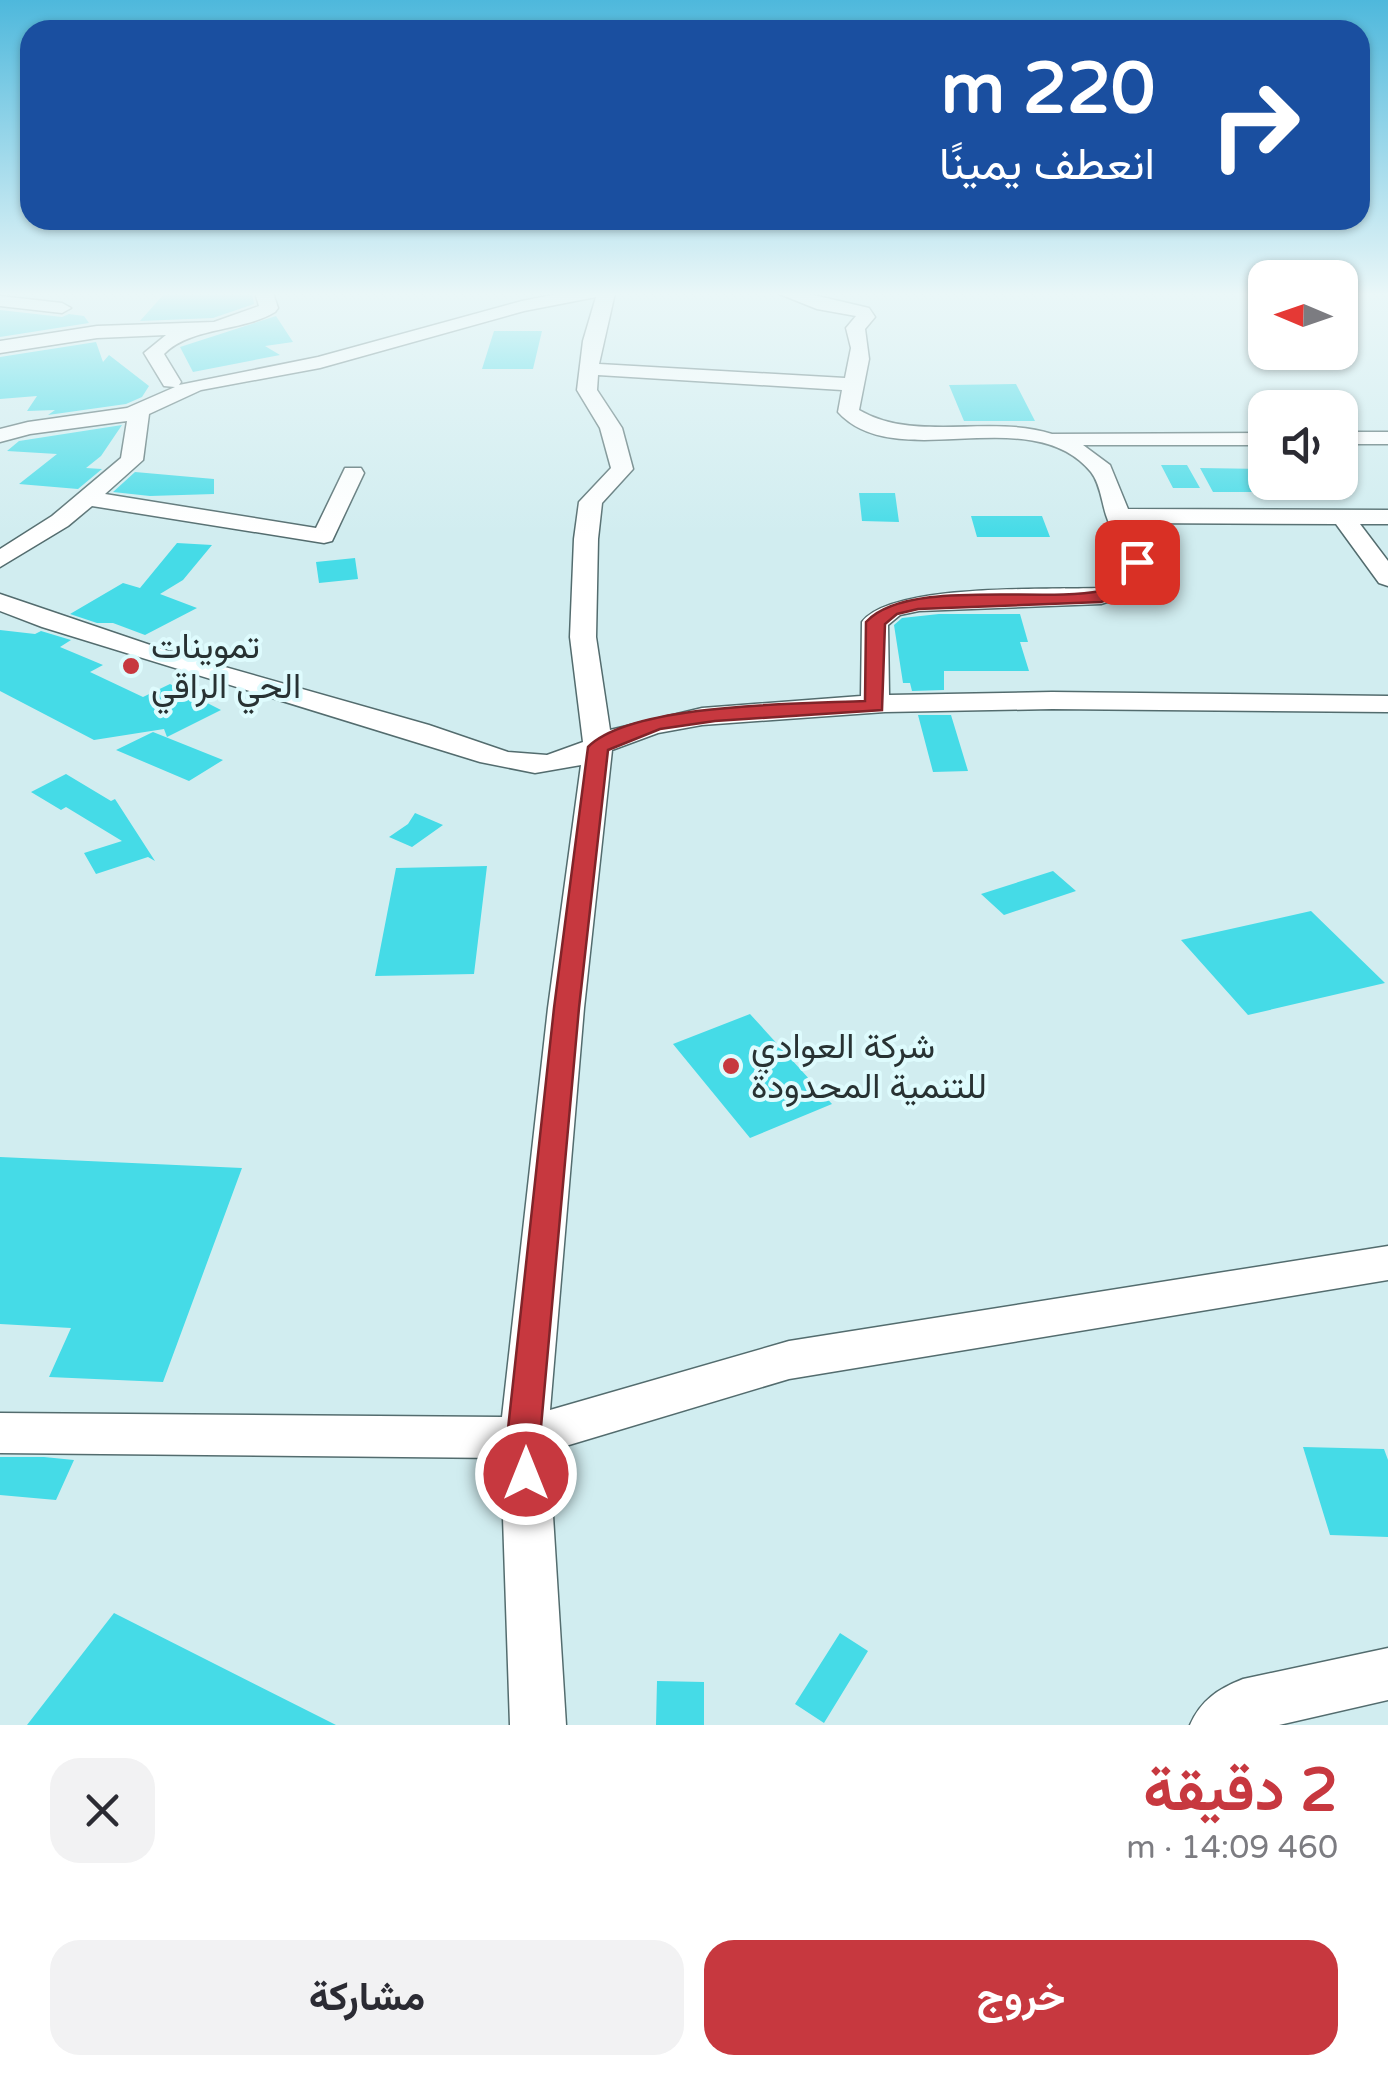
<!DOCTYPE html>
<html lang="ar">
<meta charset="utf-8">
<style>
:root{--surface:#fff;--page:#f2f2f3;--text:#2b2b33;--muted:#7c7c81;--accent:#c7383f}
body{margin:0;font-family:"Varela Round",Vazirmatn,sans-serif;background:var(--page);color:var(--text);direction:rtl;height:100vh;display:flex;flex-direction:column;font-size:38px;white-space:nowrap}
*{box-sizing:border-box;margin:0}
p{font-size:32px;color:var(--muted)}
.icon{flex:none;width:55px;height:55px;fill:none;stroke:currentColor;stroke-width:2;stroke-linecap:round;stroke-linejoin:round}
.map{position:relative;height:1725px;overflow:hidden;direction:ltr}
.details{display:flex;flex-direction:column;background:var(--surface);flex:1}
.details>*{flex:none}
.hud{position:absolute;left:20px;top:20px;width:1350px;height:210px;border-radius:30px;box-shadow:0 2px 8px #0004;direction:rtl;background:#1a4fa0;color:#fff;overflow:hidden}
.needle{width:65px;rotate:272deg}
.buttons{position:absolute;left:1248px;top:260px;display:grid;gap:20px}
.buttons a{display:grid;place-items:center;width:110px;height:110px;border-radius:20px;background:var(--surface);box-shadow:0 2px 8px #0004;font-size:50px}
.pin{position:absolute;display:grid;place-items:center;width:85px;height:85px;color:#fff;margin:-42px;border-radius:20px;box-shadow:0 5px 15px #0006}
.me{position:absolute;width:110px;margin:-55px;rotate:0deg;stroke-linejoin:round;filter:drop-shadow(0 0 8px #0008)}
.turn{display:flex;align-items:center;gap:35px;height:210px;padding:0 50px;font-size:45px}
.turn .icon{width:130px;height:130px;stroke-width:2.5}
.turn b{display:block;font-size:70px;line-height:85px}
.round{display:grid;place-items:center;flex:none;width:105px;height:105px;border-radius:30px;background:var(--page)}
.overview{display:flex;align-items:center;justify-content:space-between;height:170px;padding:0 50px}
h1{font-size:60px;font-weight:700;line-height:75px;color:var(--accent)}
.button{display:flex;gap:20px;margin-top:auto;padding:20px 50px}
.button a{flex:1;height:115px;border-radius:30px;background:var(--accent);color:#fff;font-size:40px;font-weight:700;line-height:115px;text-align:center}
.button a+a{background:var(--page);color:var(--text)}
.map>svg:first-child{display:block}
.building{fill:#45dbe7}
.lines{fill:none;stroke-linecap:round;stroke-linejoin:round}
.street-casing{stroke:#536c6e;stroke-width:3}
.street{fill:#fff;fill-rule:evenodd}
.route{fill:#c7383f;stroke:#812429;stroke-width:2.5}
.poi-dot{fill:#c7383f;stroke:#defbfd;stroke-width:4}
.labels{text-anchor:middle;stroke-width:8;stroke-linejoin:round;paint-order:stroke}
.poi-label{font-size:35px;fill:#283233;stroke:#defbfd;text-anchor:start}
</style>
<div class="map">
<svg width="1388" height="1725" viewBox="0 0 1388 1725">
<rect width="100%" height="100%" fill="#d1edf0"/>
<path class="building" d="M 165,293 L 252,293 L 254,304 L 213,318 L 140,321 Z
M 0,310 L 62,317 L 69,314 L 84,316 L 89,323 L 0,337 Z
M 276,316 L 293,342 L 265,346 L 280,355 L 193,372 L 180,347 Z
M 494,331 L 542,331 L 533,369 L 482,369 Z
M 96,342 L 103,362 L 109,355 L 149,386 L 142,397 L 126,404 L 48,415 L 55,410 L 27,411 L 37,396 L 0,399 L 0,357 Z
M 1016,384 L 1035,421 L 964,421 L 949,385 Z
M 122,425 L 101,456 L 86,468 L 102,469 L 78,489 L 19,484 L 57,454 L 7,451 L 19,441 Z
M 1161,465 L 1187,465 L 1200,488 L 1173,488 Z
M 1200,468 L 1265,469 L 1265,492 L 1213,492 Z
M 135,472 L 214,479 L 214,494 L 150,496 L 113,492 Z
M 859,493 L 895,493 L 899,522 L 862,521 Z
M 971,516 L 1042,516 L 1050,537 L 977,537 Z
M 177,543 L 212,545 L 183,580 L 160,594 L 197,608 L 145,635 L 113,623 L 97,623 L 70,614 L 123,583 L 140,588 Z
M 355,558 L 358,579 L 319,583 L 316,562 Z
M 1020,614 L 1028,642 L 1020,642 L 1029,671 L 944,671 L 944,690 L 912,691 L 910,683 L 903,683 L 894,625 L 902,618 L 939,614 Z
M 0,630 L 35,634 L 41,631 L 71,640 L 60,647 L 103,665 L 90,672 L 143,697 L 170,684 L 221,710 L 167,737 L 164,729 L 94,740 L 0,691 Z
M 918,715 L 951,715 L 968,771 L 933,772 Z
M 153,732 L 223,760 L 189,781 L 116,750 Z
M 66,774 L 111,801 L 115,799 L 155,861 L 148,857 L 96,874 L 84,853 L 122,841 L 66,807 L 61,810 L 31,792 Z
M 415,813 L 443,825 L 412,847 L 389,837 L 408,824 Z
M 487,866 L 474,974 L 375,976 L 396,868 Z
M 1053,871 L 1076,891 L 1004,915 L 981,894 Z
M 1311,911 L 1385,983 L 1248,1015 L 1181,940 Z
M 750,1014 L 832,1104 L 750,1138 L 673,1044 Z
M 0,1157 L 242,1168 L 163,1382 L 49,1377 L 71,1328 L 0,1324 Z
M 1303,1447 L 1384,1449 L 1388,1460 L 1388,1537 L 1330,1535 Z
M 0,1457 L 44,1457 L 74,1460 L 56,1500 L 0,1495 Z
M 114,1613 L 336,1725 L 27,1725 Z
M 840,1633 L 868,1651 L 824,1723 L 795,1704 Z
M 657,1681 L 704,1682 L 704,1725 L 656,1725 Z"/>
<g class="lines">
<g class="street-casing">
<path id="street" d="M 255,293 L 273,293 L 278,308 L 275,312 C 242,332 190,327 164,354 L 181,382 L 179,385 L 318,357 L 522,301 L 562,293 L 615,293 L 599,364 L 845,378 L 851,348 L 846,328 L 856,316 L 817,309 L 777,293 L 805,293 L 869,308 L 875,317 L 865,329 L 869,359 L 859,410 C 915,443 990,414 1052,434 L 1265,433 L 1265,445 L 1083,445 L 1110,465 L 1128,509 L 1388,510 L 1388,524 L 1360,524 L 1388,561 L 1388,586 L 1379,583 L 1336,524 L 1134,523 C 1142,544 1157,568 1147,589 L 1101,604 L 919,611 L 900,615 L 888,625 L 889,695 L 1052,692 L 1388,696 L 1388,712 L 1052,709 L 885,712 L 702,725 L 658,733 L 612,750 L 584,1008 L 550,1410 L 789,1341 L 1388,1246 L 1388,1280 L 789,1379 L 549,1451 L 566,1725 L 510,1725 L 501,1458 L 0,1453 L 0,1413 L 502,1417 L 548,1008 L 581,765 L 535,773 L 480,762 L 42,627 L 0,611 L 0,594 L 165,650 L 429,725 L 508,752 L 547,755 L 583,742 L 570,637 L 574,539 L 579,502 L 611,468 L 600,428 L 577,390 L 583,341 L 596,297 L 524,311 L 320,368 L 201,390 L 149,414 L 143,460 L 105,494 L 316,528 L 345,468 L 361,468 L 364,473 L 332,541 L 324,543 L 92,506 L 68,526 L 0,567 L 0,549 L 52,516 L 121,458 L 127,421 L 30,434 L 0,442 L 0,429 L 28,422 L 127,408 L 175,387 L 164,386 L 144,353 L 166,335 L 97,338 L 0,353 L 0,341 L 97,326 L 214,322 L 259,306 ZM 598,375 L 842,390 L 838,412 C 896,476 1031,399 1091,472 C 1100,483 1102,503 1106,515 C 1113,536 1124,556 1125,580 L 1099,588 C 1047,590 892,583 862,622 L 861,696 L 702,708 L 610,730 L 596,637 L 598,539 L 602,503 L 633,469 L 622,428 L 597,390 Z
M 0,296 L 62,303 L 71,308 L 62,313 L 0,306 Z
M 1340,432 L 1388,432 L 1388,444 L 1340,444 Z
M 1388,1648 L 1388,1700 L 1279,1725 L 1190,1725 C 1201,1700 1218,1689 1243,1679 Z"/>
</g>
<use href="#street" class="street"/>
</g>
<linearGradient id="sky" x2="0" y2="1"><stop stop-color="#4eb8dc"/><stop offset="0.55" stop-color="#eaf7f8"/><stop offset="1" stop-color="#eaf7f8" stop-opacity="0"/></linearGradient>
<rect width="1388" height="535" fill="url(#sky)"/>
<path class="route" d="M 1137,557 L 1146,562 L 1144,587 L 1101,602 L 918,609 L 897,614 L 885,624 L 882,710 L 715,721 L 660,729 L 608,750 L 579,1008 L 540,1438 L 543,1474 L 538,1485 L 526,1489 L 513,1485 L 508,1474 L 507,1438 L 554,1008 L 588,747 C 632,703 801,704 865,701 L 866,622 C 906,578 1042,603 1100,591 C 1110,589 1120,584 1129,581 L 1129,562 Z"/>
<g class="poi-dot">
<circle cx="131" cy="666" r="10"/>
<circle cx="731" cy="1066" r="10"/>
</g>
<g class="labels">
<g class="poi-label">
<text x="151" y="658">تموينات<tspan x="151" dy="40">الحي الراقي</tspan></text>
<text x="751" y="1058">شركة العوادي<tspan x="751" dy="40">للتنمية المحدودة</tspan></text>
</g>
</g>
</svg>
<div class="buttons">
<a><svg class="needle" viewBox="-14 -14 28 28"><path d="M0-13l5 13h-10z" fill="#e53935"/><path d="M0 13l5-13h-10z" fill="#7c7c81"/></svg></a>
<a><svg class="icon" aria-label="sound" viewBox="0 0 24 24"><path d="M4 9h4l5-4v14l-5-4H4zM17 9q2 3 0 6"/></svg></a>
</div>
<div class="pin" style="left:1137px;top:562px;background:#d93025"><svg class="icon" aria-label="arrive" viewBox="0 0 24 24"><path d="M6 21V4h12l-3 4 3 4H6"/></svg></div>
<svg class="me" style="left:526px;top:1474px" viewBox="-20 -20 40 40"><circle r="17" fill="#c7383f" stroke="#fff" stroke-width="3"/><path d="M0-11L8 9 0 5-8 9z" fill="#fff"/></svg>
<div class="hud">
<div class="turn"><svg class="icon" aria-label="right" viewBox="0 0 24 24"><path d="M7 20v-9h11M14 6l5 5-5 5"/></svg><div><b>220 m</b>انعطف يمينًا</div></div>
</div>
</div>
<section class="details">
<div class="overview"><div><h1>2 دقيقة</h1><p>460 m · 14:09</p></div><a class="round"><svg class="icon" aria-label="close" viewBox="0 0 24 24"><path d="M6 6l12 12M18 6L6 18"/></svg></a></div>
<div class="button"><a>خروج</a><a>مشاركة</a></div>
</section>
